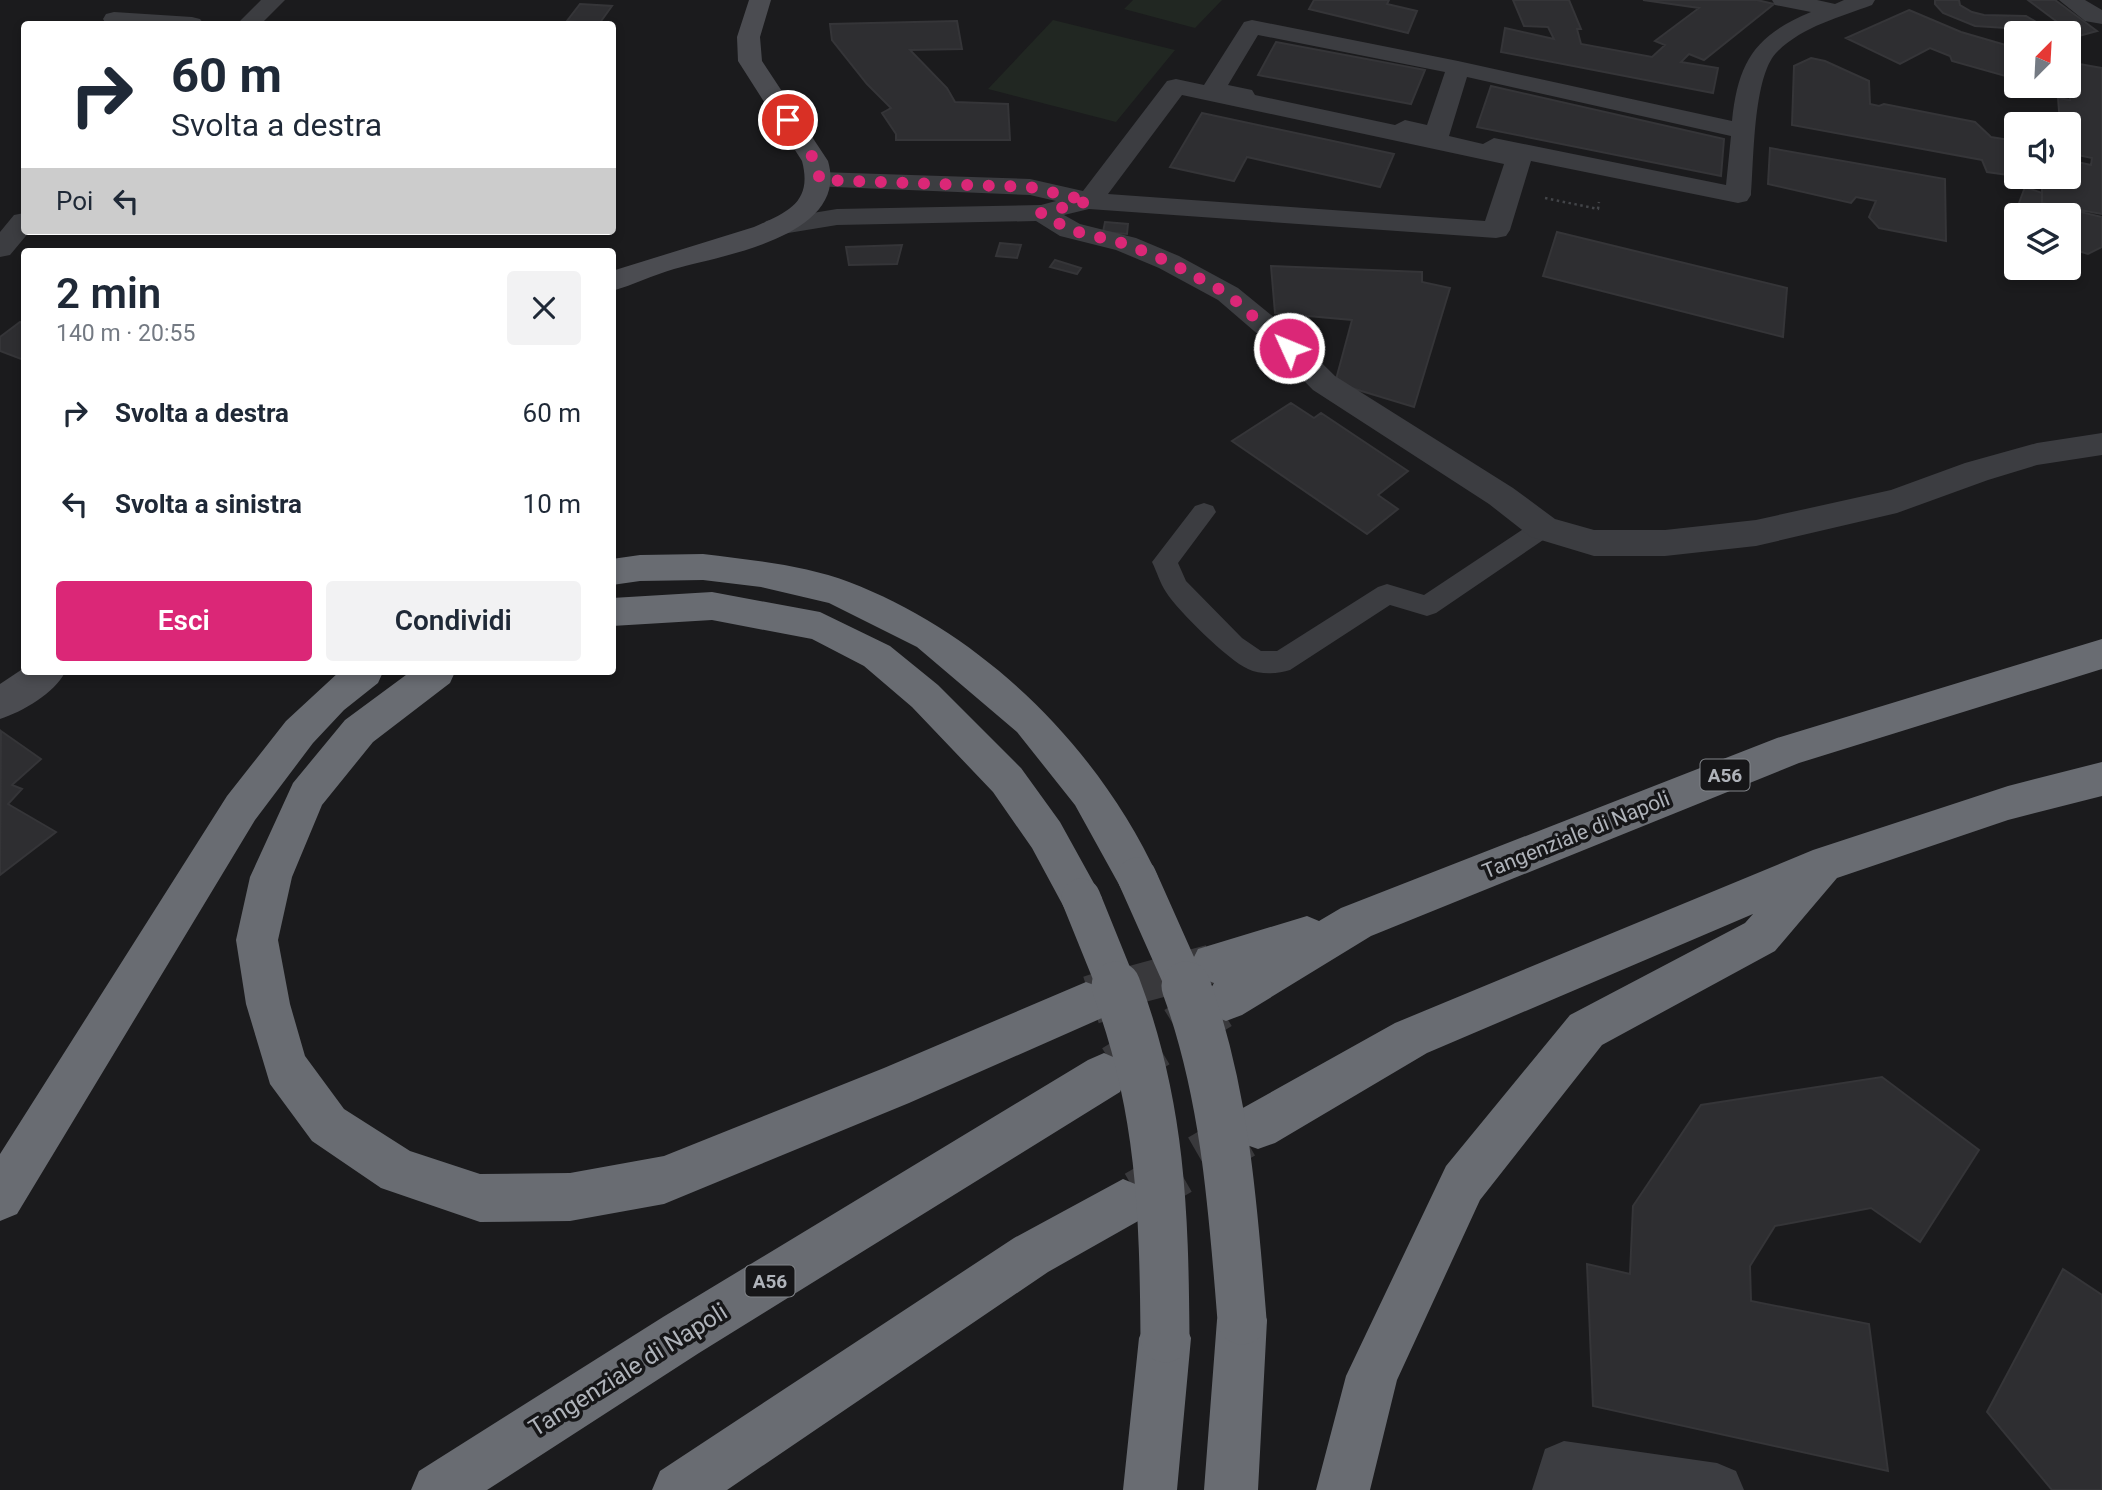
<!DOCTYPE html>
<html lang="it">
<meta charset="utf-8">
<style>
:root{--surface:#fff;--page:#f2f2f3;--text:#1f2937;--muted:#747a83;--accent:#db2777}
body{margin:0;font-family:Roboto,sans-serif;background:var(--page);color:var(--text);height:100vh;display:flex;flex-direction:column;font-size:26px;white-space:nowrap}
*{box-sizing:border-box;margin:0}
p{font-size:23px;color:var(--muted)}
.icon{flex:none;width:38px;height:38px;fill:none;stroke:currentColor;stroke-width:2;stroke-linecap:round;stroke-linejoin:round}
.map{position:relative;flex:1;overflow:hidden}
.drawer{position:absolute;left:21px;top:248px;width:595px;height:427px;display:flex;flex-direction:column;background:var(--surface);border-radius:7px;box-shadow:0 4px 10px #0003}
.drawer>*{flex:none}
.banner{position:absolute;left:21px;top:21px;width:595px;height:214px;border-radius:7px;box-shadow:0 4px 10px #0003;background:#fff;color:var(--text);overflow:hidden}
.needle{width:46px;rotate:24deg}
.tools{position:absolute;left:2004px;top:21px;display:grid;gap:14px}
.tools a{display:grid;place-items:center;width:77px;height:77px;border-radius:7px;background:var(--surface);box-shadow:0 4px 10px #0003;font-size:35px}
.pin{position:absolute;display:grid;place-items:center;width:60px;height:60px;color:#fff;margin:-30px;border:4px solid #fff;border-radius:50%;box-shadow:0 2px 7px #0007}
.me{position:absolute;width:77px;margin:-38px;rotate:314deg;stroke-linejoin:round;filter:drop-shadow(0 0 5px #0008)}
.turn{display:flex;align-items:center;gap:24px;height:147px;padding:0 35px;font-size:32px}
.turn .icon{width:91px;height:91px;stroke-width:2.5}
.turn b{display:block;font-size:49px;line-height:60px}
.then{display:flex;align-items:center;height:66px;padding:0 35px;background:#0003;gap:14px;font-size:26px}
.round{display:grid;place-items:center;flex:none;width:74px;height:74px;border-radius:7px;background:var(--page)}
.overview{display:flex;align-items:center;justify-content:space-between;height:119px;padding:0 35px}
h1{font-size:42px;font-weight:600;line-height:52px}
.cta{display:flex;gap:14px;margin-top:auto;padding:14px 35px}
.cta a{flex:1;height:80px;border-radius:7px;background:var(--accent);color:#fff;font-size:28px;font-weight:600;line-height:80px;text-align:center}
.cta a+a{background:var(--page);color:var(--text)}
ul{padding:0;list-style:none}
li{display:flex;align-items:center;gap:21px;height:91px;padding:0 35px}
li div{flex:1}
li b{display:block;font-size:26px}
li em{font-style:normal}
.map>svg:first-child{display:block}
.green{fill:#212722}
.building{fill:#2e2e31;stroke:#353538;stroke-width:2}
.lines{fill:none;stroke-linecap:round;stroke-linejoin:round}
.highway-tunnel-far1{stroke:#39393c;stroke-width:39;stroke-dasharray:39 19;stroke-linecap:butt}
.highway-tunnel{stroke:#39393c;stroke-width:49;stroke-dasharray:49 24;stroke-linecap:butt}
.path{stroke:#424448;stroke-width:2.5;stroke-dasharray:2.5 3.5;stroke-linecap:butt}
.lane{fill:#3c3d41;fill-rule:evenodd}
.street{fill:#3c3d41;fill-rule:evenodd}
.secondary{fill:#4b4c51;fill-rule:evenodd}
.highway{fill:#696c72;fill-rule:evenodd}
.highway-bridge-far1{stroke:#696c72;stroke-width:39}
.highway-bridge{stroke:#696c72;stroke-width:49}
.route{stroke:#db2777;stroke-width:12;stroke-dasharray:0 21.6}
.labels{text-anchor:middle;stroke-width:7;stroke-linejoin:round;paint-order:stroke}
.shield{fill:#161618;stroke:#818489;stroke-width:2}
.shield-label{font-size:19px;font-weight:bold;fill:#afb3ba}
.street-label{font-size:21px;fill:#afb3ba;stroke:#161618}
.near-street-label{font-size:24px;fill:#afb3ba;stroke:#161618}
</style>
<div class="map">
<svg width="2102" height="1490" viewBox="0 0 2102 1490">
<rect width="100%" height="100%" fill="#1b1b1d"/>
<path class="green" d="M 1133,0 L 1222,0 L 1195,28 L 1124,9 Z
M 1053,20 L 1175,50 L 1116,122 L 988,89 Z"/>
<path class="building" d="M 1314,0 L 1389,0 L 1387,4 L 1417,11 L 1408,33 L 1309,9 Z
M 1513,0 L 1569,0 L 1581,29 L 1577,29 L 1581,44 L 1652,57 L 1665,45 L 1655,41 L 1699,8 L 1643,0 L 1757,0 L 1774,4 L 1704,60 L 1689,54 L 1681,62 L 1718,68 L 1713,93 L 1501,52 L 1505,28 L 1554,39 L 1548,27 L 1524,26 Z
M 1935,0 L 1959,0 L 1960,5 L 1972,12 L 1984,15 L 2026,16 L 2043,26 L 2060,24 L 2028,0 L 2055,0 L 2097,31 L 2068,39 L 2068,33 L 2028,33 L 2022,29 L 1975,26 L 1943,13 L 1935,4 Z
M 580,4 L 612,6 L 599,24 L 567,21 Z
M 1909,10 L 1961,32 L 2016,48 L 2016,79 L 1952,61 L 1950,56 L 1930,48 L 1900,64 L 1846,38 Z
M 957,21 L 962,49 L 910,50 L 947,88 L 955,102 L 1008,104 L 1010,140 L 896,140 L 896,134 L 882,113 L 891,108 L 867,84 L 832,40 L 830,24 Z
M 1276,42 L 1425,70 L 1411,104 L 1258,75 Z
M 1811,58 L 1825,61 L 1869,81 L 1870,104 L 1879,106 L 1884,104 L 1975,122 L 1991,137 L 2016,141 L 2016,176 L 1987,172 L 1982,160 L 1792,125 L 1794,66 Z
M 2068,62 L 2102,68 L 2102,214 L 2042,203 L 2042,180 L 2019,177 L 2068,177 L 2068,160 L 2091,165 L 2092,158 L 2068,153 L 2068,124 L 2060,124 L 2058,98 L 2070,100 L 2070,94 L 2041,86 L 2068,86 Z
M 1491,86 L 1724,139 L 1721,176 L 1477,127 Z
M 1202,113 L 1394,154 L 1380,187 L 1247,157 L 1234,181 L 1170,167 Z
M 1770,148 L 1945,179 L 1946,241 L 1879,228 L 1869,217 L 1876,201 L 1856,197 L 1851,203 L 1768,184 Z
M 2025,187 L 2042,193 L 2042,203 L 2102,217 L 2102,247 L 2088,254 L 2068,248 L 2068,215 L 2016,215 L 2016,241 L 2012,239 L 2010,227 Z
M 1105,222 L 1128,224 L 1127,234 L 1103,232 Z
M 1557,232 L 1787,288 L 1783,337 L 1543,276 Z
M 1000,243 L 1021,245 L 1017,258 L 996,256 Z
M 902,245 L 897,264 L 849,265 L 846,247 Z
M 1055,260 L 1081,268 L 1077,274 L 1050,267 Z
M 1271,266 L 1422,272 L 1422,282 L 1450,288 L 1414,407 L 1335,383 L 1352,320 L 1275,313 Z
M 20,322 L 24,324 L 24,360 L 0,351 L 0,337 Z
M 1291,403 L 1314,418 L 1321,413 L 1408,471 L 1378,495 L 1398,509 L 1367,534 L 1232,441 Z
M 1,731 L 41,759 L 12,785 L 22,789 L 8,804 L 56,832 L 0,875 Z
M 1882,1077 L 1979,1150 L 1920,1242 L 1871,1208 L 1775,1226 L 1750,1266 L 1751,1301 L 1869,1324 L 1888,1471 L 1593,1406 L 1587,1264 L 1630,1274 L 1633,1206 L 1701,1105 Z
M 2063,1269 L 2102,1295 L 2102,1490 L 2052,1490 L 1987,1412 Z"/>
<g class="lines">
<path class="highway-tunnel-far1" d="M 1126,987 L 1211,964"/>
<path class="highway-tunnel" d="M 1091,1000 L 1133,986
M 1115,1069 L 1219,1005
M 1137,1195 L 1245,1133"/>
<path class="path" d="M 1545,198 L 1598,209 L 1599,202"/>
<path class="lane" d="M 1204,503 L 1213,506 L 1216,512 L 1178,563 L 1186,581 L 1242,638 L 1261,651 L 1277,651 L 1378,587 L 1387,584 L 1424,595 L 1534,522 L 1543,519 L 1552,522 L 1555,528 L 1552,534 L 1436,613 L 1427,616 L 1390,605 L 1290,670 C 1278,674 1260,675 1248,669 C 1228,660 1178,611 1166,592 C 1160,583 1157,572 1152,562 L 1195,506 Z"/>
<path class="street" d="M 261,0 L 285,0 L 261,24 L 237,24 Z
M 1772,0 L 1817,0 L 1835,4 L 1844,0 L 1875,0 L 1872,5 C 1840,17 1801,27 1776,53 C 1753,78 1754,160 1751,195 L 1747,201 L 1738,203 L 1531,161 L 1510,230 L 1506,236 L 1496,238 L 1089,209 L 1064,215 L 1080,224 L 1136,238 L 1179,256 L 1238,288 L 1281,323 L 1335,376 L 1513,488 L 1555,519 L 1594,530 L 1665,530 L 1756,520 L 1891,490 L 1965,463 L 2037,443 L 2102,433 L 2102,455 L 2037,465 L 1988,480 L 1897,513 L 1756,546 L 1665,556 L 1594,556 L 1531,537 L 1489,504 L 1313,390 L 1261,337 L 1218,300 L 1159,268 L 1116,250 L 1060,236 L 1036,221 L 837,225 L 776,235 L 766,233 L 762,227 L 766,221 L 776,219 L 837,209 L 1041,205 L 1056,201 L 1030,195 L 811,186 L 807,180 L 811,174 L 820,172 L 1030,179 L 1083,191 L 1167,81 L 1176,79 L 1204,85 L 1244,22 L 1252,20 L 1458,61 L 1732,121 C 1738,62 1755,35 1811,12 L 1775,5 ZM 1258,35 L 1445,72 L 1427,125 L 1405,120 L 1395,125 L 1255,95 L 1252,90 L 1228,85 ZM 1467,77 L 1731,136 L 1726,185 L 1494,138 L 1483,144 L 1449,136 ZM 1182,95 L 1504,164 L 1485,221 L 1108,194 Z
M 2059,0 L 2085,0 L 2102,10 L 2102,24 L 2085,21 Z
M 114,12 L 192,17 L 200,19 L 204,24 L 106,24 L 103,19 L 106,14 Z
M 24,213 L 24,231 L 30,231 L 10,255 L 0,257 L 0,232 L 14,215 Z
M 1564,1441 L 1717,1463 L 1736,1471 L 1744,1490 L 1532,1490 L 1545,1449 Z"/>
<path class="secondary" d="M 749,0 L 771,0 L 760,37 L 762,61 L 828,161 C 850,236 724,255 674,269 C 653,275 633,285 612,291 L 612,271 L 754,227 C 787,212 813,203 802,161 L 738,61 L 737,37 Z
M 24,668 L 24,672 L 65,672 C 55,693 22,712 0,719 L 0,684 Z"/>
<path class="highway" d="M 703,554 C 751,560 804,565 849,582 C 983,633 1098,747 1158,877 L 1152,890 L 1137,896 L 1122,890 L 1075,805 L 1017,732 L 917,647 L 829,603 L 761,587 L 703,580 L 640,581 L 612,585 L 612,559 L 640,555 Z
M 712,592 L 820,612 L 890,646 L 938,685 L 1021,768 L 1060,822 L 1102,898 L 1096,911 L 1081,917 L 1066,911 L 1032,848 L 993,792 L 912,707 L 864,666 L 812,639 L 712,620 L 612,626 L 612,598 Z
M 2102,639 L 2102,669 L 1799,763 L 1371,936 L 1242,1015 L 1226,1021 L 1210,1015 L 1204,1000 L 1214,983 L 1198,977 L 1191,963 L 1198,949 L 1307,916 L 1319,921 L 1341,908 L 1777,738 Z
M 339,672 L 383,672 L 378,683 L 344,710 L 313,743 L 255,820 L 17,1214 L 0,1221 L 0,1154 L 227,796 L 286,721 Z
M 410,672 L 455,672 L 450,683 L 373,742 L 322,805 L 292,877 L 278,940 L 290,1004 L 305,1056 L 344,1109 L 410,1151 L 480,1174 L 570,1173 L 664,1156 L 884,1068 L 1086,982 L 1102,988 L 1108,1003 L 1102,1018 L 909,1103 L 664,1204 L 570,1221 L 480,1222 L 381,1188 L 312,1141 L 270,1084 L 246,1004 L 236,940 L 250,877 L 293,783 L 345,720 Z
M 2102,762 L 2102,796 L 2008,820 L 1837,878 L 1775,951 L 1602,1045 L 1480,1200 L 1397,1380 L 1370,1490 L 1316,1490 L 1346,1376 L 1446,1166 L 1570,1015 L 1745,923 L 1753,914 L 1427,1053 L 1275,1143 L 1258,1149 L 1241,1143 L 1235,1126 L 1241,1109 L 1395,1023 L 1813,850 L 2008,786 Z
M 1104,1053 L 1120,1060 L 1127,1076 L 1120,1092 L 699,1353 L 487,1490 L 411,1490 L 419,1471 L 663,1317 L 1088,1060 Z
M 1123,1179 L 1140,1186 L 1147,1203 L 1140,1220 L 1048,1272 L 727,1490 L 652,1490 L 660,1471 L 1014,1238 Z
M 1242,1295 L 1260,1302 L 1267,1320 L 1258,1490 L 1204,1490 L 1217,1320 L 1224,1302 Z
M 1165,1312 L 1183,1320 L 1191,1338 L 1177,1490 L 1123,1490 L 1139,1338 L 1147,1320 Z"/>
<path class="highway-bridge-far1" d="M 1137,877 L 1186,987
M 1081,898 L 1117,987"/>
<path class="highway-bridge" d="M 1116,986 C 1161,1106 1164,1212 1165,1338
M 1186,986 C 1225,1093 1233,1207 1242,1320"/>
</g>
<g class="lines">
<path class="route" d="M 788,120 L 815,161 L 820,180 L 1030,187 L 1089,201 L 1041,213 L 1070,230 L 1126,244 L 1169,262 L 1228,294 L 1289,348"/>
</g>
<g class="labels">
<g class="shield">
<rect x="1700.5" y="759.5" width="49" height="31" rx="5"/>
<rect x="745.5" y="1265.5" width="49" height="31" rx="5"/>
</g>
<g class="shield-label">
<text x="1725" y="782">A56</text>
<text x="770" y="1288">A56</text>
</g>
<g class="street-label">
<text transform="translate(1576 835) rotate(-22)" y="7">Tangenziale di Napoli</text>
</g>
<g class="near-street-label">
<text transform="translate(628 1370) rotate(-32)" y="8">Tangenziale di Napoli</text>
</g>
</g>
</svg>
<div class="tools">
<a><svg class="needle" viewBox="-14 -14 28 28"><path d="M0-13l5 13h-10z" fill="#e53935"/><path d="M0 13l5-13h-10z" fill="#747a83"/></svg></a>
<a><svg class="icon" aria-label="sound" viewBox="0 0 24 24"><path d="M4 9h4l5-4v14l-5-4H4zM17 9q2 3 0 6"/></svg></a>
<a><svg class="icon" aria-label="layers" viewBox="0 0 24 24"><path d="M12 4l9 5-9 5-9-5zM3 14l9 5 9-5"/></svg></a>
</div>
<div class="pin" style="left:788px;top:120px;background:#d93025"><svg class="icon" aria-label="arrive" viewBox="0 0 24 24"><path d="M6 21V4h12l-3 4 3 4H6"/></svg></div>
<svg class="me" style="left:1289px;top:348px" viewBox="-20 -20 40 40"><circle r="17" fill="#db2777" stroke="#fff" stroke-width="3"/><path d="M0-11L8 9 0 5-8 9z" fill="#fff"/></svg>
<div class="banner">
<div class="turn"><svg class="icon" aria-label="right" viewBox="0 0 24 24"><path d="M7 20v-9h11M14 6l5 5-5 5"/></svg><div><b>60 m</b>Svolta a destra</div></div>
<div class="then">Poi<svg class="icon" aria-label="left" viewBox="0 0 24 24"><path d="M17 20v-9H6M10 6l-5 5 5 5"/></svg></div>
</div>
<section class="drawer">
<div class="overview"><div><h1>2 min</h1><p>140 m · 20:55</p></div><a class="round"><svg class="icon" aria-label="close" viewBox="0 0 24 24"><path d="M6 6l12 12M18 6L6 18"/></svg></a></div>
<ul>
<li><svg class="icon" aria-label="right" viewBox="0 0 24 24"><path d="M7 20v-9h11M14 6l5 5-5 5"/></svg><div><b>Svolta a destra</b></div><em>60 m</em></li>
<li><svg class="icon" aria-label="left" viewBox="0 0 24 24"><path d="M17 20v-9H6M10 6l-5 5 5 5"/></svg><div><b>Svolta a sinistra</b></div><em>10 m</em></li>
</ul>
<div class="cta"><a>Esci</a><a>Condividi</a></div>
</section>
</div>
